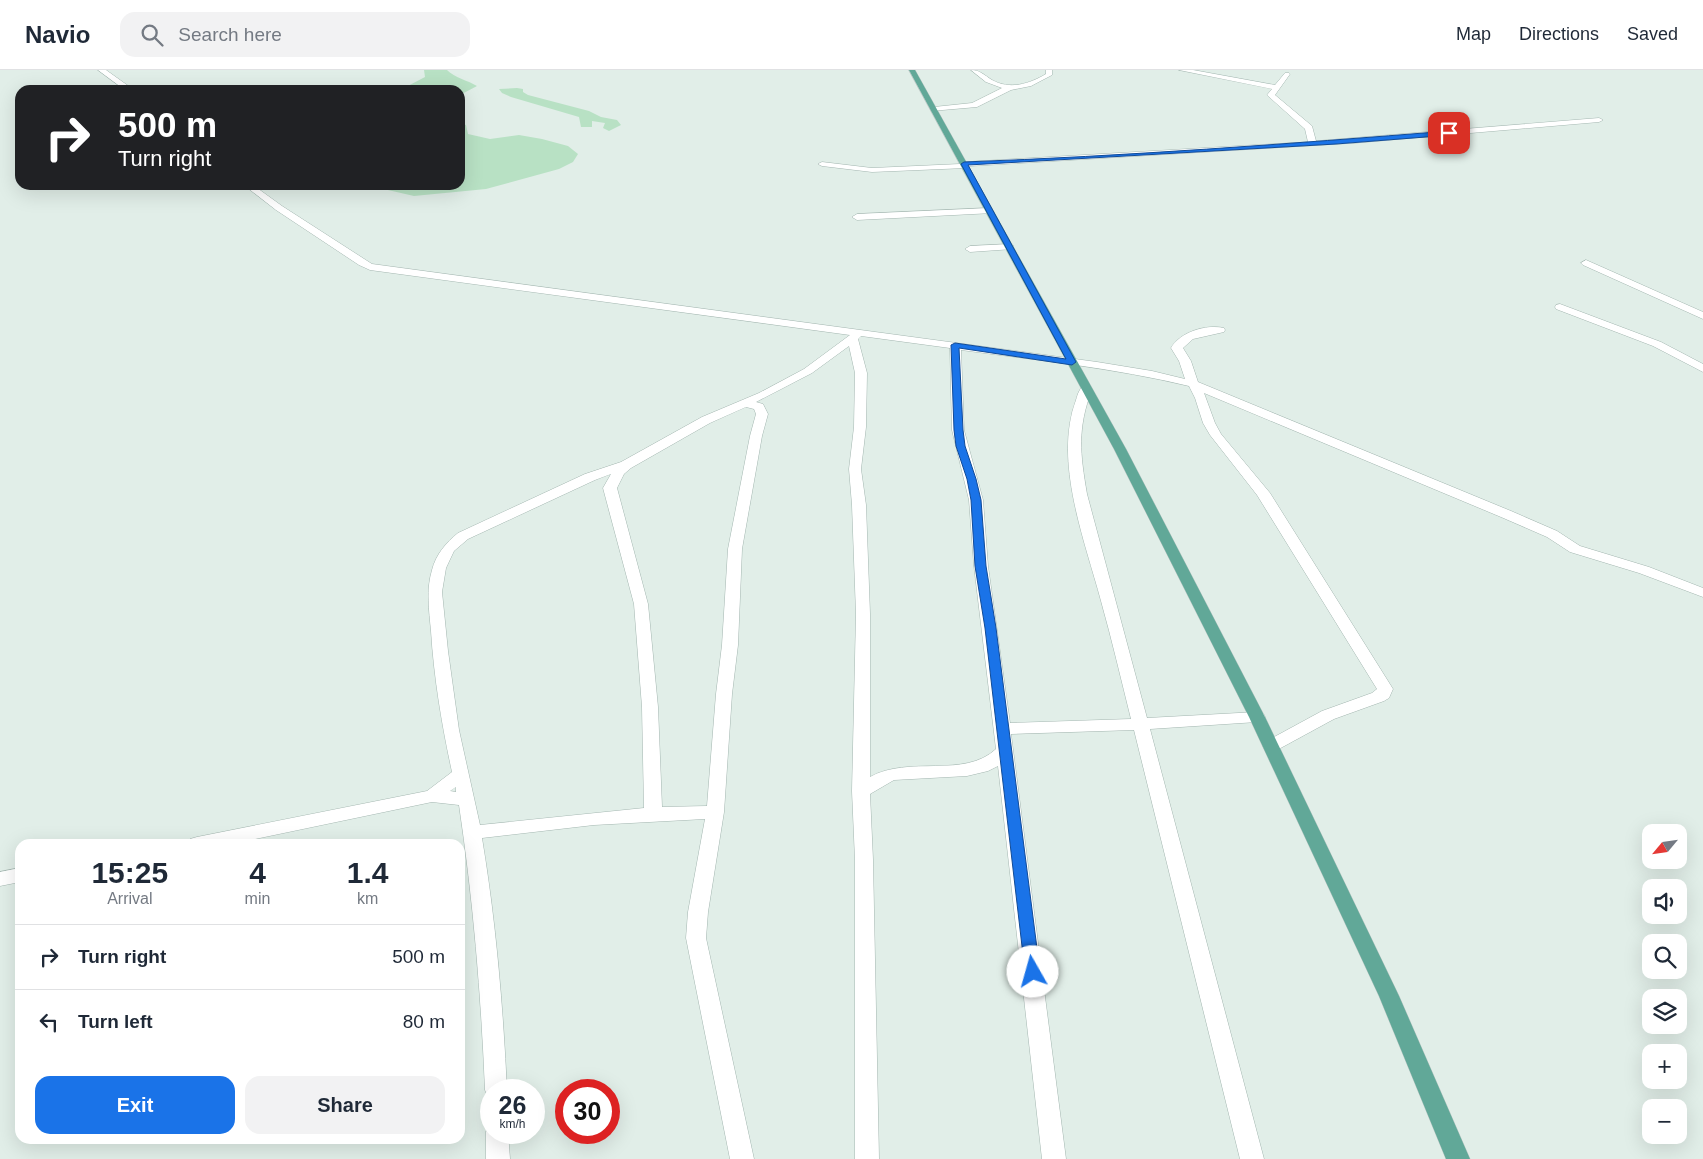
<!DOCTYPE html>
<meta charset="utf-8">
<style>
:root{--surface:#fff;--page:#f2f2f3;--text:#1f2937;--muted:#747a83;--line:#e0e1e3;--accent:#1a73e8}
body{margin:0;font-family:Helvetica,sans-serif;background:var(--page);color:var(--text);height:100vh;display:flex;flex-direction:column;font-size:19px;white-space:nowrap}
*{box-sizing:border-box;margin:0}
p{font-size:16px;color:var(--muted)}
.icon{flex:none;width:28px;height:28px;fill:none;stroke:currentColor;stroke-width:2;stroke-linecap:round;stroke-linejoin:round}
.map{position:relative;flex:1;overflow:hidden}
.sheet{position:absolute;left:15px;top:769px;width:450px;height:305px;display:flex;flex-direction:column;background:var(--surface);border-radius:15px;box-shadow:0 5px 20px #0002}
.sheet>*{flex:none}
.hud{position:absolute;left:15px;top:15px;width:450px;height:105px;border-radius:15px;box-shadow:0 5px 20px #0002;background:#202124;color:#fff;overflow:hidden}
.needle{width:32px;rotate:241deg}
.fabs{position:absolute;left:1642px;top:754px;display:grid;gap:10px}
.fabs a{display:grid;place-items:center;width:45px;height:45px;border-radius:10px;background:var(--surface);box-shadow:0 5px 20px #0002;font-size:25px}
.speed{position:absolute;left:480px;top:1009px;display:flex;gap:10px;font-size:25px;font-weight:700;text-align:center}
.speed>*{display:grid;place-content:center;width:65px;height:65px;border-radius:50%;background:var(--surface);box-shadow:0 5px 20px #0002;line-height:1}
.speed small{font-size:12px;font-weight:400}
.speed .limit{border:8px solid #d22;background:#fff;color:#111}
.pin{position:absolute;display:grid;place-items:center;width:42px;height:42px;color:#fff;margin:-21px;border-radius:10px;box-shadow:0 2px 8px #0006}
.me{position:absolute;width:55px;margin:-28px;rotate:353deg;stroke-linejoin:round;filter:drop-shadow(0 0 4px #0008)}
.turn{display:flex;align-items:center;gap:18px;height:105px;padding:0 20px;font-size:22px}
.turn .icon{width:65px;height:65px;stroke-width:2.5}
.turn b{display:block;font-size:35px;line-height:42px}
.eta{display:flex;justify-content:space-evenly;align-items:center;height:85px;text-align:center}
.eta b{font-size:30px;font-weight:700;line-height:35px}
.cta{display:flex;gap:10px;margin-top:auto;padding:10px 20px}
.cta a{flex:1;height:58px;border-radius:15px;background:var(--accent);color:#fff;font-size:20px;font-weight:700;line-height:58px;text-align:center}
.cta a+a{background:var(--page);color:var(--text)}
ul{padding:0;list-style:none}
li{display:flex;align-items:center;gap:15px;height:65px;padding:0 20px;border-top:1px solid var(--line)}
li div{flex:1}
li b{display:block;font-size:19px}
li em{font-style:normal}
header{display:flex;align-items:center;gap:30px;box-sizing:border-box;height:70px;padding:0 25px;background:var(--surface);border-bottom:1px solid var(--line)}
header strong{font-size:24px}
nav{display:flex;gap:28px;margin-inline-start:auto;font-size:18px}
.search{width:350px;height:45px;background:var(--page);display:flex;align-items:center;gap:12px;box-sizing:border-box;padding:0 18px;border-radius:15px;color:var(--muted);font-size:19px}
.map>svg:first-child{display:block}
.green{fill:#b8e1c4}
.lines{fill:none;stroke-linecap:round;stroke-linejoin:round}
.minor-casing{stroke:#a3b6b0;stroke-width:1}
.primary-casing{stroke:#c0cac8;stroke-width:1}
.minor{fill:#fff;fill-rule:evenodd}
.primary{fill:#61a898;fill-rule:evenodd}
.route{fill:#1a73e8;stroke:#114b97}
</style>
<header>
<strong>Navio</strong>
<div class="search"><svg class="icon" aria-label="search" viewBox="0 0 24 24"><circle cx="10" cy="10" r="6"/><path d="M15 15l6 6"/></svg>Search here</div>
<nav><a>Map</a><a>Directions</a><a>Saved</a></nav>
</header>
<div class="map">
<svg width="1703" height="1089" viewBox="0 0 1703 1089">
<rect width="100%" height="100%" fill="#e1eee8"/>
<path class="green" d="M 424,0 L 447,0 C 455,8 467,10 477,16 L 460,25 L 460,20 L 402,19 L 425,7 Z
M 517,18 L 523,19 L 523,22 L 528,25 L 589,41 L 601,47 L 617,50 L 621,55 L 609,61 L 603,58 L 605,53 L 592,51 L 592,57 L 581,57 L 579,47 L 511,27 L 502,23 L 499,19 Z
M 460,53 L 466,55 L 468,64 L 490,69 L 519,65 L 542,69 L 568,76 L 578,84 L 573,92 L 559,99 L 486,119 L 414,126 L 366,115 L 460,115 Z"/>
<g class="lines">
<g class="minor-casing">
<path id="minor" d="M 98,0 L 106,0 L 134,20 L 125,20 Z
M 971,0 C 980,0 984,5 992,10 C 1010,20 1029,14 1046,4 L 1046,0 L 1052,0 L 1052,5 L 1031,16 L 1011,20 L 977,37 L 931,41 L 931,37 L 934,37 L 972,33 L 1002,18 L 986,12 Z
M 1179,0 L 1193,0 L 1275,15 L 1285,3 L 1289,3 L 1290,4 L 1275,25 L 1312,56 L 1316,71 L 1599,48 L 1603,50 L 1599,52 L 1354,73 L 970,96 L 966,98 L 872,102 L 822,96 L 818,94 L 822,92 L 872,98 L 960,94 L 964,92 L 1308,72 L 1305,59 L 1267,25 L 1272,19 Z
M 244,115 L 253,115 L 282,136 L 372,194 L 1097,292 L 1152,301 L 1185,309 L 1179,291 L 1171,278 C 1180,262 1206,254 1224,258 L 1225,260 L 1224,262 L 1193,269 L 1183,278 L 1191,291 L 1198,312 L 1511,441 L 1557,461 L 1580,476 L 1649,497 L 1703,518 L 1703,527 L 1639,503 L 1570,482 L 1547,467 L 1501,447 L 1204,323 L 1215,353 L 1221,364 L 1270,423 L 1393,619 L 1389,628 L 1384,631 L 1334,649 L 1277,680 L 1271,682 L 1265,680 L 1263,676 L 1265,672 L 1322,641 L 1372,623 L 1377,619 L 1257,425 L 1210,365 L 1203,353 L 1195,328 L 1189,316 C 1114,298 1037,290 961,280 L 964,360 L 983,430 L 988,496 L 1010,653 L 1131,649 C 1121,609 1112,570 1101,531 C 1085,471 1053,391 1076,330 C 1078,324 1079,317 1086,316 L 1092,319 C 1077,359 1080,383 1087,424 L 1147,648 L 1257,642 L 1263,643 L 1265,647 L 1263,651 L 1257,652 L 1150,659 L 1264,1089 L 1240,1089 L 1134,660 L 1011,664 L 1066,1089 L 1042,1089 L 998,696 L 988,701 L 967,706 L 894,710 L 870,724 L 873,790 L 879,1089 L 855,1089 L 855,790 L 852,721 L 856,544 L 852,435 L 849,399 L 854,357 L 855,303 L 849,276 L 812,303 L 756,332 L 763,334 L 768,344 L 762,366 L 742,479 L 738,575 L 732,624 L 724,742 L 708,842 L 706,868 L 754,1089 L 730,1089 L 686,868 L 688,842 L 705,749 L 594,755 L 482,768 C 496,852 503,936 507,1020 L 491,1020 L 491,1028 L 488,1027 L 485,1020 C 481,924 473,829 459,735 L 432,732 L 231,774 L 188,774 L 190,769 L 197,767 L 427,721 L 452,702 C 442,656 434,609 431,561 C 429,540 426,520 432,500 C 436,484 446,473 458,463 L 585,404 L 621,392 L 702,347 L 759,323 L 804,299 L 850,265 L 370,200 L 359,195 L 276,140 ZM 861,266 L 950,278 L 952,360 L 969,430 L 974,496 L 996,679 C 964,709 909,685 870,707 L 870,544 L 866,435 L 861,399 L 866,357 L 867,303 L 858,269 ZM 746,337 L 754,339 L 756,344 L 750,366 L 728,479 L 722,575 L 716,624 L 707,736 L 662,737 L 658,637 L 648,534 L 617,418 L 624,404 L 631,398 L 710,353 ZM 611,404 L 603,418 L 634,534 L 642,637 L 644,738 L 480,755 L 459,660 L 448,581 L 442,522 L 446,498 L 454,481 L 468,469 L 595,410 ZM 456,717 L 456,722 L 450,721 Z
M 990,138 L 994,141 L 993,143 L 857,150 L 852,147 L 857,144 Z
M 1010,174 L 1013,175 L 1013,179 L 970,182 L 965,179 L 970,176 Z
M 1586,190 L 1703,242 L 1703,249 L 1583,195 L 1581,193 Z
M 1560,234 L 1661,272 L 1703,294 L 1703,302 L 1653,276 L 1556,239 L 1555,237 L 1556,235 Z
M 20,798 L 20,812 L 0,816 L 0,802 Z
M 491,1054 L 491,1062 L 508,1062 L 510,1089 L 486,1089 L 486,1062 Z"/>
</g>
<g class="primary-casing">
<path id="primary" d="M 909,0 L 915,0 L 1126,379 L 1265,647 L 1399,926 L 1470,1089 L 1446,1089 L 1379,926 L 1249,647 L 1114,379 Z"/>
</g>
<use href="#minor" class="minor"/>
<use href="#primary" class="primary"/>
</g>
<path class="route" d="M 1449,61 L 1451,65 L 1336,74 L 968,95 L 1076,292 L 1072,295 L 959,278 L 963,360 L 965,376 L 976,409 L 981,430 L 986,496 L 996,558 L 1040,902 L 1038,906 L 1033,908 L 1027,906 L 1025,902 L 985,558 L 975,496 L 971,430 L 967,409 L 956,376 L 954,360 L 951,275 L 955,273 L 1066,289 L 961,94 L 964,92 C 1126,86 1287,74 1449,61 Z"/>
</svg>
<div class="fabs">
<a><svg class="needle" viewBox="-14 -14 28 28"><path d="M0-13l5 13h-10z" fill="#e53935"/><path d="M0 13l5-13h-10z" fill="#747a83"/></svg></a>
<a><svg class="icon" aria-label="sound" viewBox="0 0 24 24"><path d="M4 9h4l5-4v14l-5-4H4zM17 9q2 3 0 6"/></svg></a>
<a><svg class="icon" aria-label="search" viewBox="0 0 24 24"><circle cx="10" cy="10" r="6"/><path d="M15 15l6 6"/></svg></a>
<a><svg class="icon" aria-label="layers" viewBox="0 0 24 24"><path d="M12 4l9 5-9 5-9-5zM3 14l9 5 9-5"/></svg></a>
<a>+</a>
<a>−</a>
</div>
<div class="speed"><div>26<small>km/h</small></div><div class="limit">30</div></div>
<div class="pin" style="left:1449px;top:63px;background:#d93025"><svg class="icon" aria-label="arrive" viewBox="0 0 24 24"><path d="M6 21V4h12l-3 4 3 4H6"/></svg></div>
<svg class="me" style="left:1033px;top:902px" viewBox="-20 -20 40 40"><circle r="19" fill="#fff"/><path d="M0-13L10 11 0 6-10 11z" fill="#1a73e8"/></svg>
<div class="hud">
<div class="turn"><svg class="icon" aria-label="right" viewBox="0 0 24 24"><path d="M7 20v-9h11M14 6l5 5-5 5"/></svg><div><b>500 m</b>Turn right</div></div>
</div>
<section class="sheet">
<div class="eta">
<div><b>15:25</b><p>Arrival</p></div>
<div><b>4</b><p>min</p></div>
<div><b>1.4</b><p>km</p></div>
</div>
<ul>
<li><svg class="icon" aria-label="right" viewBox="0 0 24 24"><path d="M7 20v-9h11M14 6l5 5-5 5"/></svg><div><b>Turn right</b></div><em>500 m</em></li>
<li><svg class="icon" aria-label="left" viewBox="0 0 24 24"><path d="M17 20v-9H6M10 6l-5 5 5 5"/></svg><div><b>Turn left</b></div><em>80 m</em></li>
</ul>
<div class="cta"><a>Exit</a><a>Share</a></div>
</section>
</div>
